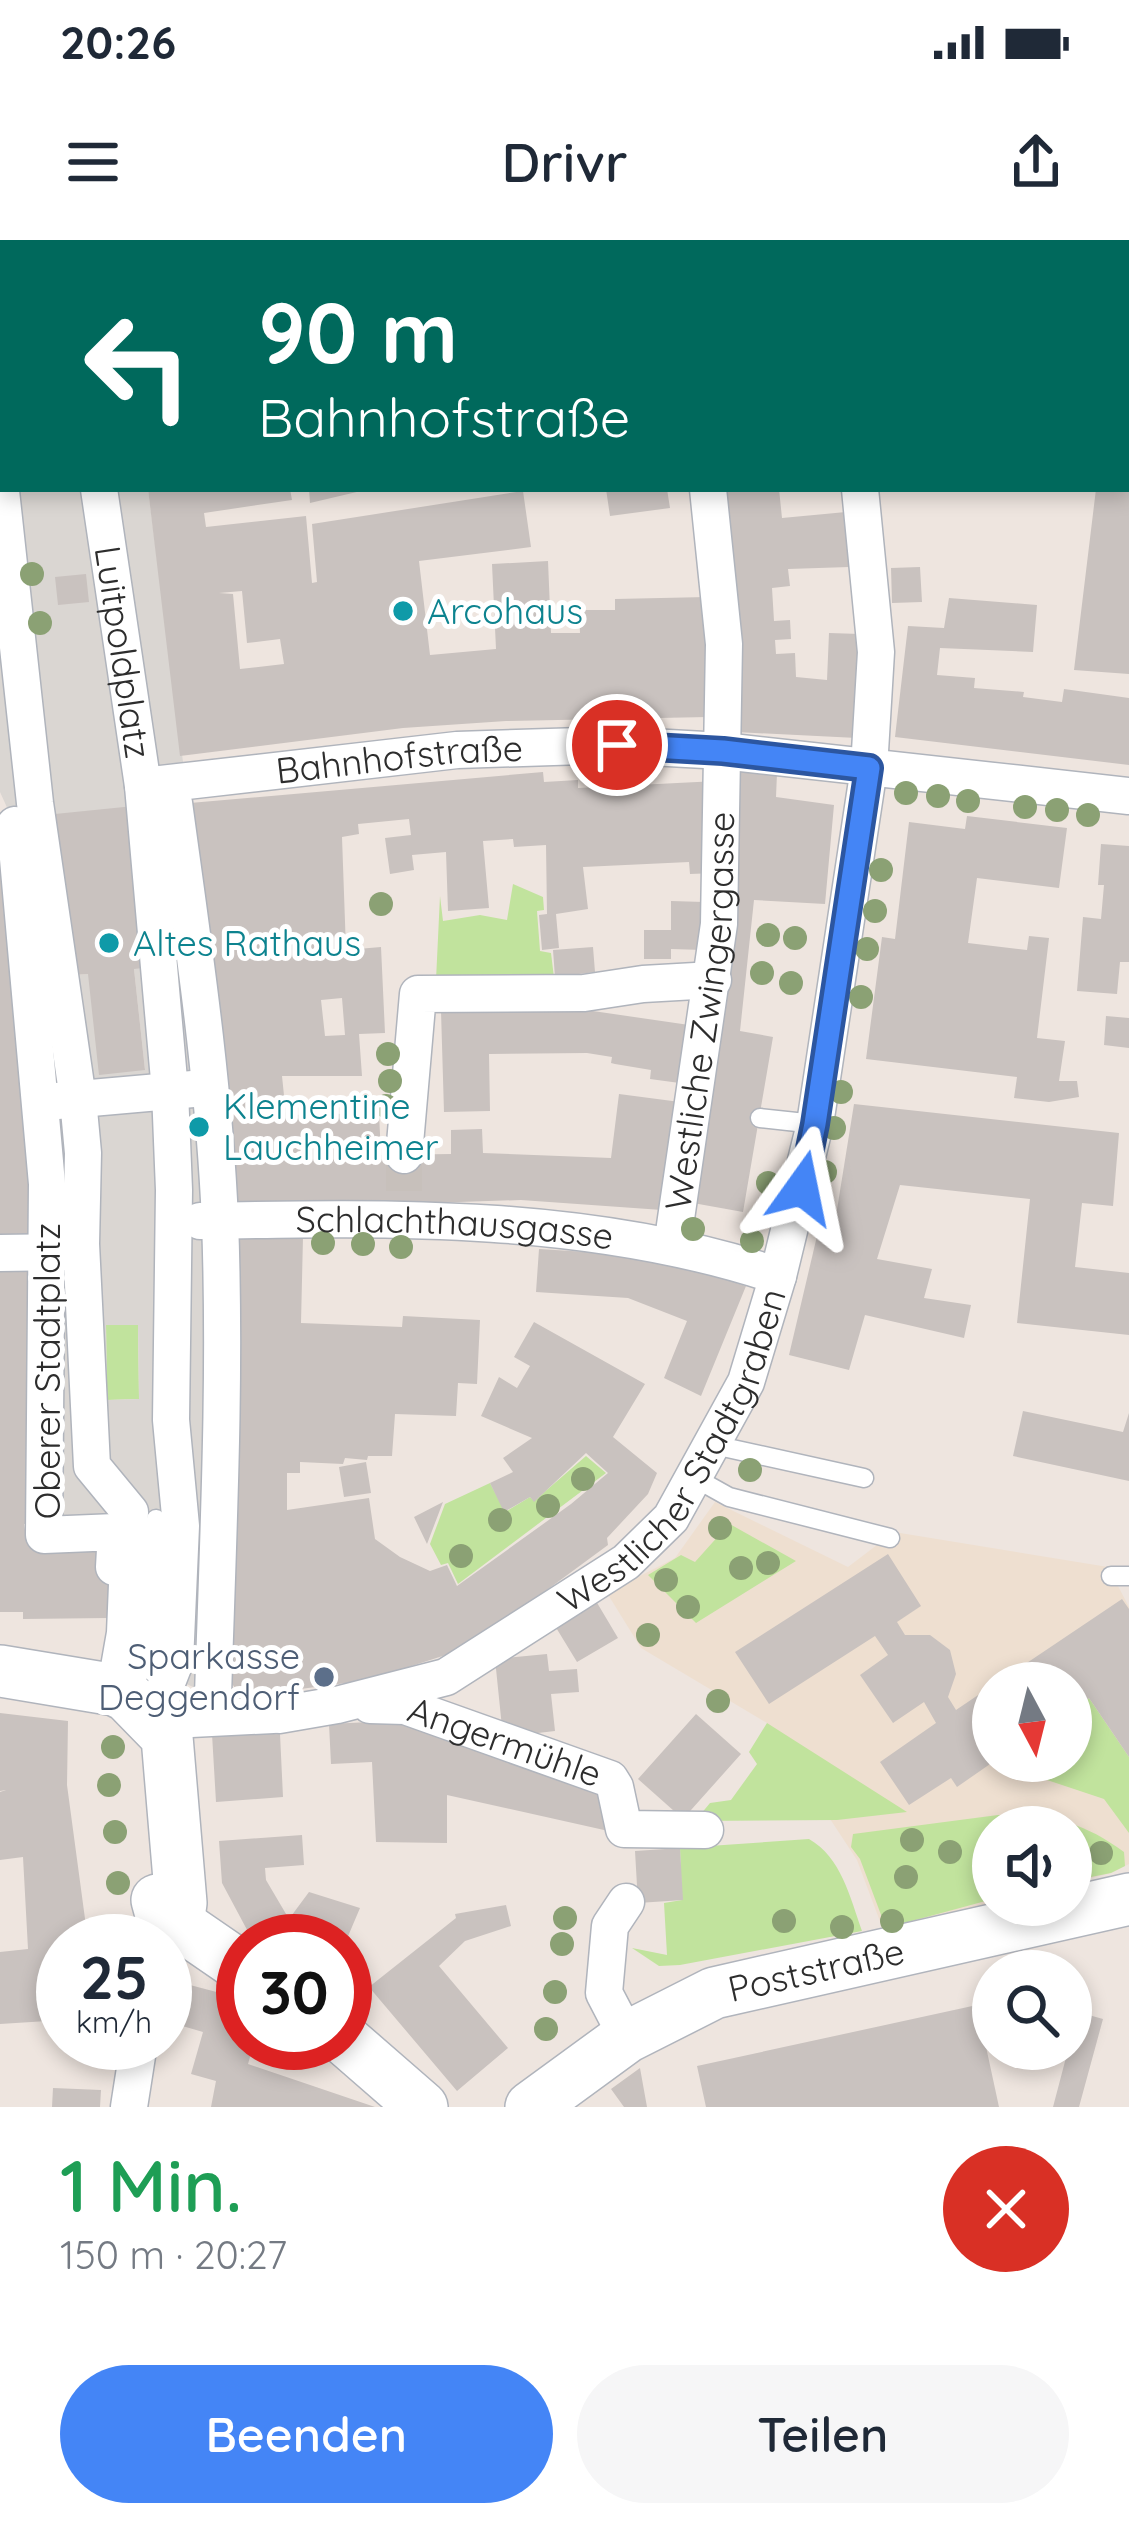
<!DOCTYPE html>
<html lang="de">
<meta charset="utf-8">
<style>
:root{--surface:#fff;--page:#f6f6f7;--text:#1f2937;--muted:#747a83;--accent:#4485f6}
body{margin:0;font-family:Quicksand,sans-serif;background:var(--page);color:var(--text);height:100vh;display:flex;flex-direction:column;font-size:45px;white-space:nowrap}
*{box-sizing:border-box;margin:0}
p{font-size:39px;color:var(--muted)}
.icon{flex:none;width:66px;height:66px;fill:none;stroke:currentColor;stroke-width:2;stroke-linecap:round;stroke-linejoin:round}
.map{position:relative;height:1867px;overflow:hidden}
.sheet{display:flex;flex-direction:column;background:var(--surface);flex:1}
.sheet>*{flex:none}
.banner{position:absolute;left:0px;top:0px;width:1131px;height:252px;box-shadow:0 6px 18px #0003;background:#00695c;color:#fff;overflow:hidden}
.needle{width:78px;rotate:173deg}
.buttons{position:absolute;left:972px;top:1422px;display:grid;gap:24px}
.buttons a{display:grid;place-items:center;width:120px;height:120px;border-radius:50%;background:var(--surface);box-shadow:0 6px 18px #0003;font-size:60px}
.speed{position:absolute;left:36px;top:1674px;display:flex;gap:24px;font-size:60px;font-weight:700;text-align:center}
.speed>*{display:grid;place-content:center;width:156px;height:156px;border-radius:50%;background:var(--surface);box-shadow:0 6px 18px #0003;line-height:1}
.speed small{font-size:30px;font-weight:400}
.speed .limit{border:18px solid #d22;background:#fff;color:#111}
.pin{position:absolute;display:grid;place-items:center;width:102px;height:102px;color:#fff;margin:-51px;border:6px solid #fff;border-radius:50%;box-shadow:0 3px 12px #0007}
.me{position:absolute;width:132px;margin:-66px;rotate:12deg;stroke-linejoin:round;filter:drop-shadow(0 0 9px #0008)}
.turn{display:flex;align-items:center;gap:42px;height:252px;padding:0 60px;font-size:54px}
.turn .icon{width:156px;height:156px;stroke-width:2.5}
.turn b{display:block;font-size:84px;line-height:102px}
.round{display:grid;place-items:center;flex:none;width:126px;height:126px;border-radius:63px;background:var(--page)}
.summary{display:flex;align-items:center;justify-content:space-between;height:204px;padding:0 60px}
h1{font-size:72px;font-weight:600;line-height:90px;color:#1e9e55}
.primary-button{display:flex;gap:24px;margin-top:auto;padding:24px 60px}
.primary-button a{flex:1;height:138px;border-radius:72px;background:var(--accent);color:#fff;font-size:48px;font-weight:600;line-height:138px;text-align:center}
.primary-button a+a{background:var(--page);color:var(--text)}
.status{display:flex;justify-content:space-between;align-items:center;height:84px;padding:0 60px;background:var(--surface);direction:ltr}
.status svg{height:33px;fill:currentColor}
header{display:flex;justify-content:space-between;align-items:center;height:156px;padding:0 60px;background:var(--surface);font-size:54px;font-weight:600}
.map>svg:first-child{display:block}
.education{fill:#eedfd0;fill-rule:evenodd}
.green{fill:#c1e39d}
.plaza{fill:#dad6d2;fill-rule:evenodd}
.building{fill:#c9c2bf;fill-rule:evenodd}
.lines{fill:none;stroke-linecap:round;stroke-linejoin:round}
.street-tunnel{stroke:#c7c0bb;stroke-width:36;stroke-dasharray:36 18;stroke-linecap:butt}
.lane-casing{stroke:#b0b4bc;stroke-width:21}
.street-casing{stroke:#b0b4bc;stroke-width:39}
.secondary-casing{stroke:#b0b4bc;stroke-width:54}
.lane{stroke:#fff;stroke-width:18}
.street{stroke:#fff;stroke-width:36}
.secondary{stroke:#fff;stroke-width:51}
.tree{fill:#8ba174}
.route-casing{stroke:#2c56a0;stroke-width:30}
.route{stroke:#4485f6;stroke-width:21}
.culture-dot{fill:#0f9aa8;stroke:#fff;stroke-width:4.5}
.service-dot{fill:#5c6f8a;stroke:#fff;stroke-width:4.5}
.labels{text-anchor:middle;stroke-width:10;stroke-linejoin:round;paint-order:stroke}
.culture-label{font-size:36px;fill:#0d838f;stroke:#fff;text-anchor:start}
.street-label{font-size:36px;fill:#2d2d2d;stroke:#fff}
.service-label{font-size:36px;fill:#4e5e75;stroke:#fff;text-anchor:end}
</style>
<div class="status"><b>20:26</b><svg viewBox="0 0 49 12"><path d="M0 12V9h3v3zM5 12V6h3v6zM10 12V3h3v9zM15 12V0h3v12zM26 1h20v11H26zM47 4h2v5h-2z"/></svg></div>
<header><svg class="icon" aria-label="menu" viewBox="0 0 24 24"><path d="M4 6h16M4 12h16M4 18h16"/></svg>Drivr<svg class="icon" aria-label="share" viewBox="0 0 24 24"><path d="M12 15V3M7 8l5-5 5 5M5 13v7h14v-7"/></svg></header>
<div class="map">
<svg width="1129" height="1867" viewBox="0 0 1129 1867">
<rect width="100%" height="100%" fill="#eee5df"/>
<path class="education" d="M 715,1262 L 848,1327 L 894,1292 L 1108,1327 L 1129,1367 L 1129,1624 L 1111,1633 L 1071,1643 L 1071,1587 L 993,1587 L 993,1663 L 884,1692 L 857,1620 L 767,1483 L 641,1408 L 607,1353 L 675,1318 ZM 993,1443 L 1071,1443 L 1071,1521 L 993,1521 Z"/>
<path class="green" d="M 513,644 L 543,657 L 544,670 L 537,671 L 540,711 L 551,713 L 555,746 L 436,740 L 440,656 L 443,681 L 480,675 L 507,680 Z
M 106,1084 L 138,1084 L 139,1159 L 107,1160 Z
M 586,1216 L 606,1233 L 458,1344 L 448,1323 L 441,1325 L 430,1304 L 445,1264 L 490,1243 L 505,1272 L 530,1257 L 534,1261 Z
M 719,1278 L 796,1321 L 696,1383 L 648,1335 L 681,1315 L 695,1322 L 721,1293 L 714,1284 Z
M 1089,1458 L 1129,1517 L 1129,1593 L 1104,1559 L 1023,1532 L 1011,1521 L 1071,1521 L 1071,1470 Z
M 767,1483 L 907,1572 L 837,1580 L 695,1581 L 710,1563 L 731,1560 L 757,1524 L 749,1512 Z
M 998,1575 C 1051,1577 1079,1579 1124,1612 L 1125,1626 L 1111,1633 L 1071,1641 L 1071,1587 L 993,1587 L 993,1659 L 886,1688 L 860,1619 L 851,1607 L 853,1594 Z
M 809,1599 C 841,1617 850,1657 862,1691 L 680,1725 L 659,1726 L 632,1708 L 667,1715 L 664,1663 L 682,1660 L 680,1608 Z"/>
<path class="plaza" d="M 0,0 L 17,3 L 3,3 L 3,249 L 148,249 L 187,553 L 199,744 L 213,1456 L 160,1432 L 170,1280 L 115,1293 L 44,1295 L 10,574 L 0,552 ZM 134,566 L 134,729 L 145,830 L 88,734 L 74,735 ZM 106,1085 L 138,1085 L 139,1159 L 107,1160 Z"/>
<path class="building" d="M 148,249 L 290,249 L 292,260 L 204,273 L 206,287 L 306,276 L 312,343 L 317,342 L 312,284 L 523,251 L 531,307 L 419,321 L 430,415 L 496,409 L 492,324 L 548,321 L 551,393 L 580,393 L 579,370 L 615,370 L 615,359 L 707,357 L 708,477 L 506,481 L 403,488 L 180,516 ZM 242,351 L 247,403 L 280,399 L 284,424 L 240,429 L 233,354 L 219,353 Z
M 309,249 L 360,249 L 361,251 L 310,263 Z
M 606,249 L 667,249 L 670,268 L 610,276 Z
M 718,249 L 779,249 L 782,278 L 846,272 L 849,327 L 788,329 L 790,346 L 772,348 L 774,381 L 790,380 L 791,399 L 775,400 L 776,414 L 795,413 L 796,437 L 827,440 L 829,393 L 860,394 L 857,498 L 736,492 Z
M 1096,249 L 1129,249 L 1129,434 L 1074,430 Z
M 920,327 L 922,362 L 892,363 L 891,328 Z
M 86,334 L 89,362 L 58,365 L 55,337 Z
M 949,358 L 1037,365 L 1033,412 L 940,408 L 937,435 L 975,438 L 974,448 L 1024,452 L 1023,457 L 1062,462 L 1064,449 L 1129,458 L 1129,525 L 895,497 L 908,386 L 944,388 Z
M 732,531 L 777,533 L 776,557 L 834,565 L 825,664 L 754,660 L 740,791 L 773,797 L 743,972 L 693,963 L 717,825 Z
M 543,532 L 544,542 L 578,540 L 578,548 L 717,541 L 716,633 L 690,634 L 689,622 L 583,627 L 588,669 L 556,674 L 559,708 L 542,710 L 539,675 L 547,674 L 546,605 L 514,607 L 513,599 L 483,601 L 489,668 L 448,671 L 446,612 L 412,615 L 414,630 L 390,634 L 385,598 L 411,595 L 409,579 L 358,584 L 359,594 L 342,597 L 346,710 L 381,707 L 385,793 L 359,794 L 362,836 L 282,836 L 286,875 L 379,873 L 381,915 L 451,914 L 451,890 L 482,889 L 483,913 L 611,918 L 619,854 L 680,862 L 662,970 L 521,960 L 227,970 L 190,563 ZM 342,758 L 345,795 L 325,796 L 321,760 Z
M 134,566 L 152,727 L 134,729 L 145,830 L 99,835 L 88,734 L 73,735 L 55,574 Z
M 967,576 L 1067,588 L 1059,648 L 977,638 L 968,703 L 1027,710 L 1029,696 L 1049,698 L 1037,798 L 1065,801 L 1059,841 L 1077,841 L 1079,857 L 1049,862 L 1014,858 L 1017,837 L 866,819 L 882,697 L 895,699 L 909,582 L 965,589 Z
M 0,603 L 36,999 L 0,1000 Z
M 1101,604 L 1129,606 L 1129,722 L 1120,722 L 1117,754 L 1077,751 L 1083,677 L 1101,679 L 1104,645 L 1098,645 Z
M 671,661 L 704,662 L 703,710 L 671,709 L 671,719 L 644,719 L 644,690 L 671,690 Z
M 593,707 L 595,732 L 555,737 L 553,710 Z
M 586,770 L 696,786 L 687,844 L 650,839 L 651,830 L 615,824 L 611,823 L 612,817 L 587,813 L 489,814 L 490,871 L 444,872 L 441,771 Z
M 1106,776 L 1129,778 L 1129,808 L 1104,805 Z
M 854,864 L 1119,893 L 1113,966 L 1082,963 L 1075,1027 L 1129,1033 L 1129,1095 L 1017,1083 L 1030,959 L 900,945 L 877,1019 L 932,1029 L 924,1058 L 971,1065 L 964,1098 L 865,1075 L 849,1130 L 789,1115 L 821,979 L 835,982 Z
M 303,997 L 301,1083 L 402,1087 L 403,1076 L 480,1080 L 477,1144 L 458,1143 L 456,1176 L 395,1174 L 392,1216 L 368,1216 L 367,1220 L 345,1218 L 343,1224 L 300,1222 L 300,1233 L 287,1233 L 287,1270 L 369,1258 L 375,1299 L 400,1317 L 430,1331 L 447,1325 L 457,1346 L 571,1264 L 608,1233 L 586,1213 L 534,1262 L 530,1257 L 504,1272 L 490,1243 L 513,1232 L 503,1218 L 532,1198 L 481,1176 L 499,1137 L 517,1148 L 524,1136 L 530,1126 L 514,1117 L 534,1082 L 645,1144 L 613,1197 L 657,1233 L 648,1254 L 607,1298 L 608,1305 L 521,1369 L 483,1403 L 368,1440 L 278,1452 L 283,1557 L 216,1562 L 212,1494 L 273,1490 L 272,1453 L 243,1457 L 232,1444 L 228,998 Z
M 539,1009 L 651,1016 L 746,1046 L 701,1156 L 664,1138 L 687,1081 L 628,1058 L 536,1052 Z
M 34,1021 L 37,1283 L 24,1284 L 26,1296 L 113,1295 L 108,1378 L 23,1379 L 23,1372 L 0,1372 L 0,1022 Z
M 1023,1171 L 1123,1192 L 1129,1173 L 1129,1241 L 1013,1216 Z
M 366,1222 L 371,1253 L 344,1257 L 339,1227 Z
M 443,1262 L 427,1304 L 414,1277 Z
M 888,1314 L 921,1366 L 897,1382 L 905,1395 L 930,1395 L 950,1410 L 956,1434 L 948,1457 L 956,1470 L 993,1445 L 993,1522 L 957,1547 L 951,1538 L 909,1565 L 880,1522 L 936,1483 L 924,1462 L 893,1483 L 860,1435 L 888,1415 L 875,1396 L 769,1464 L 735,1412 Z
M 593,1356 L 618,1398 L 577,1422 L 552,1381 Z
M 1122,1359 L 1129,1369 L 1129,1517 L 1089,1458 L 1071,1470 L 1071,1443 L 997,1443 Z
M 547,1414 L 549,1431 L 577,1429 L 579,1452 L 551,1454 L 555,1491 L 503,1497 L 495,1419 Z
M 0,1473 L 68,1481 L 67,1545 L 88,1701 L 63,1701 L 63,1780 L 0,1784 L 0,1712 L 28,1709 L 23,1617 L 0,1620 L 0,1552 L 6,1550 L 0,1551 Z
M 696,1474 L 741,1514 L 683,1579 L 638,1539 Z
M 370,1482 L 415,1486 L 608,1549 L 613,1592 L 447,1555 L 447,1603 L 376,1602 L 372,1522 L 331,1524 L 329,1484 Z
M 302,1595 L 304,1625 L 265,1628 L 266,1640 L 289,1679 L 309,1652 L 360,1668 L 346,1701 L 253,1701 L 222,1643 L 219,1601 Z
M 680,1608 L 683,1660 L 638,1663 L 635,1611 Z
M 506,1665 L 511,1686 L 465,1701 L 439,1726 L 508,1808 L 457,1851 L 369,1747 L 456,1678 L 455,1674 Z
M 190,1745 L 243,1759 L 243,1803 L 254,1803 L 248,1824 L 375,1867 L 211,1867 L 216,1841 L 191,1834 L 203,1792 L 179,1785 Z
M 977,1765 L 999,1867 L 706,1867 L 697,1826 Z
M 1078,1772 L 1103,1779 L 1079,1867 L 1053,1867 Z
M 640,1828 L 647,1867 L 624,1867 L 611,1849 Z
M 53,1848 L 101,1850 L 100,1867 L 52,1867 Z"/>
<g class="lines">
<path class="street-tunnel" d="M 404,915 L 404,962"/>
<g class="lane-casing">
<path id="lane" d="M 760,878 L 815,884
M 714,1205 L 864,1238
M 695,1238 L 729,1257 L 890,1298
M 1111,1336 L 1129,1336
M 128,1454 L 149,1415 L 156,1279"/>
</g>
<g class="street-casing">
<g id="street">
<path d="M 57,0 L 57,3"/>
<path d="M 644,0 L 645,3"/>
<path d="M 796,0 L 797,3"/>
<path d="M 522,3 L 530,0"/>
<path d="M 0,80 L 3,81"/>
<path d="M 0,242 L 35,563 L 78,859 L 83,913 L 81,1004 L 92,1226 L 130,1272 L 125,1393 L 115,1450"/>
<path id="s1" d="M 99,249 L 143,546 L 170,851 L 174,950 L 171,1180 L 181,1286 L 175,1422 L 152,1481 L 273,1475"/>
<path id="s2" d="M 143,546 L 457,510 L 614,505 L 723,511 L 1129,556"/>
<path d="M 174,563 C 193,702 214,840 220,981 C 226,1139 218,1298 213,1456"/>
<path d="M 15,585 L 47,944 L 44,1295 L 116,1292 L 114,1327"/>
<path d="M 57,861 L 193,849"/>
<path d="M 404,915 L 418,754 L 584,753 L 643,744 L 713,740"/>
<path id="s3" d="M 200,981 C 392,977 594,974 778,1036"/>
<path id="s4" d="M 672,1006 L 719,684 L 724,404 L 708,249"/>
<path d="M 0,1013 L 68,1012"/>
<path id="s5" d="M 370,1465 L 405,1466 L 610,1539 L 615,1547 L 624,1589 L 705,1590"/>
<path id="s6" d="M 279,1475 L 337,1465 L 446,1437 L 626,1322 L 671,1278 L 746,1142 L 778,1036 L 815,884 L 869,528 L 876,412 L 860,249"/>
<path d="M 626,1662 L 610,1686 L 604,1753 L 627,1797"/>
<path d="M 129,1867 L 139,1803"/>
</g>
</g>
<g class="secondary-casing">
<g id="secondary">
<path d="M 0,1431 L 115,1450 L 127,1456 L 167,1497 L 181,1663 L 178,1684"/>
<path d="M 157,1660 L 160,1671 L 243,1728"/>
<path d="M 345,1800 L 422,1867"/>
<path id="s7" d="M 531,1867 L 627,1797 L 714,1753 L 1129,1659"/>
</g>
</g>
<use href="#lane" class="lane"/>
<use href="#street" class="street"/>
<use href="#secondary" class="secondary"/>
</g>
<g class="tree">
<circle cx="32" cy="334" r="12"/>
<circle cx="40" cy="383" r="12"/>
<circle cx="906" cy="553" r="12"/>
<circle cx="938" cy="556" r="12"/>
<circle cx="968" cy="561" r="12"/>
<circle cx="1025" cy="567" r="12"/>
<circle cx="1057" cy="570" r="12"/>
<circle cx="1088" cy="575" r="12"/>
<circle cx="881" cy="630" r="12"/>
<circle cx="381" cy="664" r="12"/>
<circle cx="875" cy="671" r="12"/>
<circle cx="768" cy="695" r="12"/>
<circle cx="795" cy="698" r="12"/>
<circle cx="867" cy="709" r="12"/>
<circle cx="762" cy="733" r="12"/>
<circle cx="791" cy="743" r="12"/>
<circle cx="861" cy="757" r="12"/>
<circle cx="388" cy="814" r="12"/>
<circle cx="390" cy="841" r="12"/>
<circle cx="841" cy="852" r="12"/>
<circle cx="386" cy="866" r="12"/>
<circle cx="834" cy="888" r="12"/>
<circle cx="825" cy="932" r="12"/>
<circle cx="768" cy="943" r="12"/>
<circle cx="761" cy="976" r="12"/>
<circle cx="693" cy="989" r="12"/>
<circle cx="752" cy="1001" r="12"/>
<circle cx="323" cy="1003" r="12"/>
<circle cx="363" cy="1004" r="12"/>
<circle cx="401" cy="1007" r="12"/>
<circle cx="750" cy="1230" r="12"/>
<circle cx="583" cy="1239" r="12"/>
<circle cx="548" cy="1266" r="12"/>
<circle cx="500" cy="1280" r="12"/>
<circle cx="720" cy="1288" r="12"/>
<circle cx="461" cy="1316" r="12"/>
<circle cx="768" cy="1323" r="12"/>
<circle cx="741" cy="1328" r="12"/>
<circle cx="666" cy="1340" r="12"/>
<circle cx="688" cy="1367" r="12"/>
<circle cx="648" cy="1395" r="12"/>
<circle cx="718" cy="1461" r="12"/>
<circle cx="113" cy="1507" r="12"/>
<circle cx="109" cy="1545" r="12"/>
<circle cx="115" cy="1592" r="12"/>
<circle cx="912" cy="1600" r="12"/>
<circle cx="950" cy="1612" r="12"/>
<circle cx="1101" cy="1613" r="12"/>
<circle cx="906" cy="1637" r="12"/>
<circle cx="118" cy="1643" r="12"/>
<circle cx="565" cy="1678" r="12"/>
<circle cx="784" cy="1681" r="12"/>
<circle cx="892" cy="1681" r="12"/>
<circle cx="842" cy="1687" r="12"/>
<circle cx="562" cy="1704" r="12"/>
<circle cx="555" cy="1752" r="12"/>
<circle cx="546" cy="1789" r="12"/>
</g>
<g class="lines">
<g class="route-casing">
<path id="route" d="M 617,505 L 723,511 L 869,528 L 815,884 L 802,948"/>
</g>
<use href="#route" class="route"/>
</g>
<g class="culture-dot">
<circle cx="403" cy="371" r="12"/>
<circle cx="109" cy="703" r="12"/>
<circle cx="199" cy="887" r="12"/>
</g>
<circle class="service-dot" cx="324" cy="1437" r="12"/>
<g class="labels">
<g class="culture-label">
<text x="427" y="384">Arcohaus</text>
<text x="133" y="716">Altes Rathaus</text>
<text x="223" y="879">Klementine<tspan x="223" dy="41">Lauchheimer</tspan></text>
</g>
<g class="street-label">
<text dy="13" stroke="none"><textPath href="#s1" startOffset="165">Luitpoldplatz</textPath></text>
<text dy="13" stroke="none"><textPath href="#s2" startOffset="258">Bahnhofstraße</textPath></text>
<text dy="13" stroke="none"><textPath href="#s4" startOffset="237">Westliche Zwingergasse</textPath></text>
<text dy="13" stroke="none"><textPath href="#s3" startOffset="255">Schlachthausgasse</textPath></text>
<text transform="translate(47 1131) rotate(-90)" y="13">Oberer Stadtplatz</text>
<text dy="13" stroke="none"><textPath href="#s6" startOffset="504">Westlicher Stadtgraben</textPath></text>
<text dy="13" stroke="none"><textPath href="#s5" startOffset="141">Angermühle</textPath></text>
<text dy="13" stroke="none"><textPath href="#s7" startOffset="321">Poststraße</textPath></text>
</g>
<g class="service-label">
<text x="300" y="1429">Sparkasse<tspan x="300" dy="41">Deggendorf</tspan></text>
</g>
</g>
</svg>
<div class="buttons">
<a><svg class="needle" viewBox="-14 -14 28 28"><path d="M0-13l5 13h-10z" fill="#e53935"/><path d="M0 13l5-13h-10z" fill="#747a83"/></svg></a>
<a><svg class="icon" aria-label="sound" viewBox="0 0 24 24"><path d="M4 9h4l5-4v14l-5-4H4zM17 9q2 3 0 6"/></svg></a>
<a><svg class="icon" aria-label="search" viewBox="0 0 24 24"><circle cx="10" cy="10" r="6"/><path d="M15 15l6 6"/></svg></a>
</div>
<div class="speed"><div>25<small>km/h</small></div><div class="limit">30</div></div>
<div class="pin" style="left:617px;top:505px;background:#d93025"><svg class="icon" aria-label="arrive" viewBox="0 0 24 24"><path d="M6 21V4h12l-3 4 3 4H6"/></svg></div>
<svg class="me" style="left:802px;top:948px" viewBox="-20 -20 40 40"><path d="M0-17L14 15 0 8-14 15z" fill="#4485f6" stroke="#fff" stroke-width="4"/></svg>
<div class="banner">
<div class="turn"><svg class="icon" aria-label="left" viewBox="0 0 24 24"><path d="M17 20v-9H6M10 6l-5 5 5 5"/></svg><div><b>90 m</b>Bahnhofstraße</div></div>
</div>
</div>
<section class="sheet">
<div class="summary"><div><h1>1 Min.</h1><p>150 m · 20:27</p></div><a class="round" style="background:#d93025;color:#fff"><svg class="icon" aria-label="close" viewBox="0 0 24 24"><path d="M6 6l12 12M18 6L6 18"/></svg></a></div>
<div class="primary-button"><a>Beenden</a><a>Teilen</a></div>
</section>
